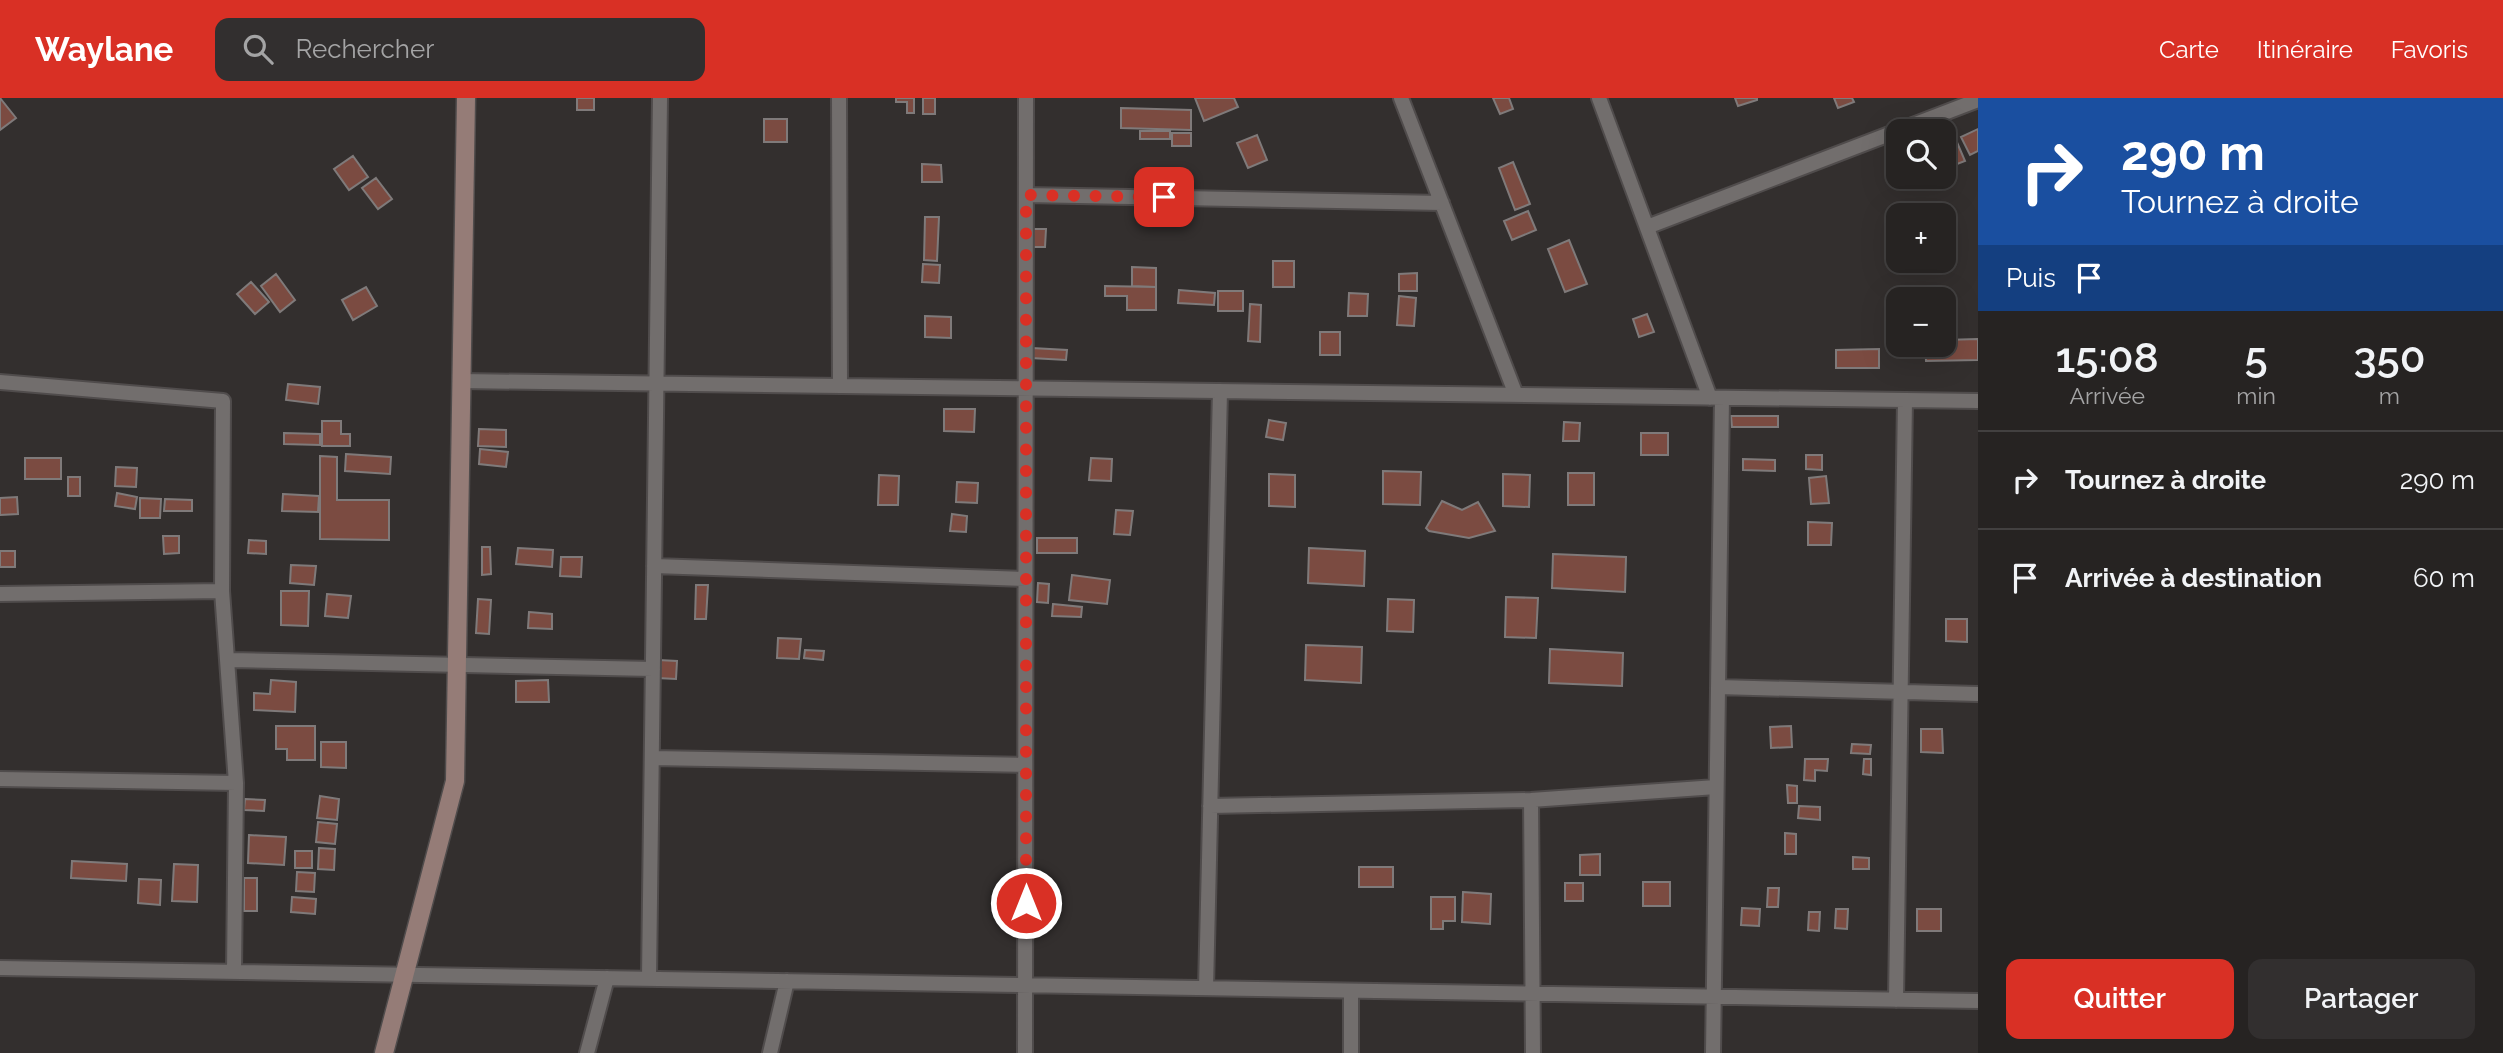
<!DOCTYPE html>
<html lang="fr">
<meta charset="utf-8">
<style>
:root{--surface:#262322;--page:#322f2f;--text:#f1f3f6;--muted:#a4a4a5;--line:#424040;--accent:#d93025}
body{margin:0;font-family:Raleway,sans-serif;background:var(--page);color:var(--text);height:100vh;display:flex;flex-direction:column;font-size:26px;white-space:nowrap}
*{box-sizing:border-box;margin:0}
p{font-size:23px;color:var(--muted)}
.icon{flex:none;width:38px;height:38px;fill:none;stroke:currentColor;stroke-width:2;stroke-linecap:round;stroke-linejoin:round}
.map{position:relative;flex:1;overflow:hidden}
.side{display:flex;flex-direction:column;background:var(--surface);width:525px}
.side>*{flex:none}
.hud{background:#1a4fa0;color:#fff;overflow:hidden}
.tools{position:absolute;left:1886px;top:21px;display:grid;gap:14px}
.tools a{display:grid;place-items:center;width:70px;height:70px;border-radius:14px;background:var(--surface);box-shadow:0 7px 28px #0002,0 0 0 2px var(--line);font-size:35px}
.pin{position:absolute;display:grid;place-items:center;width:60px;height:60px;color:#fff;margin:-30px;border-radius:14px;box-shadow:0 4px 10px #0006}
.me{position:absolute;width:77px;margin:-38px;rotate:0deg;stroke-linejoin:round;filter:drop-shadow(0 0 5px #0008)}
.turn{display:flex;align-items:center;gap:24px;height:147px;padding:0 28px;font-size:32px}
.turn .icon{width:91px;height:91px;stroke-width:2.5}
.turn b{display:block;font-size:49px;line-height:60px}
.then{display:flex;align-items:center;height:66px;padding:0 28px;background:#0003;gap:14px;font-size:26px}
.eta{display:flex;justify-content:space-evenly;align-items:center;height:119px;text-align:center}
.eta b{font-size:42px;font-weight:600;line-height:49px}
.action{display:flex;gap:14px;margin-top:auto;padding:14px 28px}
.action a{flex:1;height:80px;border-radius:14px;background:var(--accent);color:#fff;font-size:28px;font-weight:600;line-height:80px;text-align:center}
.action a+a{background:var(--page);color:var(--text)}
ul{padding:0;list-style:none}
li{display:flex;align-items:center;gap:21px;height:98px;padding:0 28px;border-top:2px solid var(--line)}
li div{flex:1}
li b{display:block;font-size:26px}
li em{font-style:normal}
header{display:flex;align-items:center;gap:42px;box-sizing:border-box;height:98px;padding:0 35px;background:var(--accent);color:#fff}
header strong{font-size:33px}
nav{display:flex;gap:38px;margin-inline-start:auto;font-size:24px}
.search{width:490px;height:63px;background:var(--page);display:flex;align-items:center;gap:18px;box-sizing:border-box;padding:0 24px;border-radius:14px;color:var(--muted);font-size:26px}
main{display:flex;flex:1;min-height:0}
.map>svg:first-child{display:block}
.building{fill:#7b4b41;stroke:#7f7a7a;stroke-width:2}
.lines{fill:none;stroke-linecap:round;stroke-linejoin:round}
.street-casing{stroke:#504c4c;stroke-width:18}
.secondary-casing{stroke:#504c4c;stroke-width:21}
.street{stroke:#726e6d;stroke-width:14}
.secondary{stroke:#957c77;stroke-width:18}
.route{stroke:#d93025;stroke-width:12;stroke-dasharray:0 21.6}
</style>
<header>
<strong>Waylane</strong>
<div class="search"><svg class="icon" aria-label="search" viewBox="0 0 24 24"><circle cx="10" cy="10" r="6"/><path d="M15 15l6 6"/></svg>Rechercher</div>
<nav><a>Carte</a><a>Itinéraire</a><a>Favoris</a></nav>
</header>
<main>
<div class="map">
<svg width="1978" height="955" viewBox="0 0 1978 955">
<rect width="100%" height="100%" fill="#332f2e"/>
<path class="building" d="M 0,0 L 16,20 L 0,32 Z
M 577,0 L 594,0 L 594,12 L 577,12 Z
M 896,0 L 914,0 L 914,15 L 907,15 L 907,4 L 896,4 Z
M 923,0 L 935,0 L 935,16 L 923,16 Z
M 1195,0 L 1234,0 L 1238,9 L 1204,23 Z
M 1493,0 L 1509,0 L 1513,11 L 1500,16 Z
M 1735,0 L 1757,0 L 1757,2 L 1738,8 Z
M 1834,0 L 1852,0 L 1854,4 L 1838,10 Z
M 1121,10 L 1191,12 L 1191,32 L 1121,30 Z
M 764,21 L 787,21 L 787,44 L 764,44 Z
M 1978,31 L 1978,53 L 1970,57 L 1961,39 Z
M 1140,33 L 1170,33 L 1170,41 L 1140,41 Z
M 1172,35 L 1191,35 L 1191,48 L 1172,48 Z
M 1257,37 L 1267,62 L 1248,70 L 1237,45 Z
M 1956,42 L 1965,63 L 1944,71 L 1944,47 Z
M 353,58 L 368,79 L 349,92 L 334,71 Z
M 1513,64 L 1530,106 L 1515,112 L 1499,70 Z
M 922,66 L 941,67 L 942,84 L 922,84 Z
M 1899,66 L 1899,79 L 1927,79 L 1899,90 L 1890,69 Z
M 376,80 L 392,101 L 378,111 L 362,90 Z
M 1528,113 L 1536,132 L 1512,142 L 1504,123 Z
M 925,119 L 939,119 L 937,163 L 924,162 Z
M 1031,131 L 1046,131 L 1045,149 L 1030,149 Z
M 1569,142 L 1587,186 L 1565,194 L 1548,151 Z
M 1273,163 L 1294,163 L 1294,189 L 1273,189 Z
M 923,166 L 940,167 L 939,185 L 922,184 Z
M 1132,169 L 1156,170 L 1156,189 L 1132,188 Z
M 1417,175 L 1417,193 L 1399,193 L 1399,176 Z
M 276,176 L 295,202 L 280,214 L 261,188 Z
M 251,184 L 269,204 L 255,216 L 237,196 Z
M 1105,188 L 1156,189 L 1156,212 L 1127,212 L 1127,198 L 1105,198 Z
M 366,189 L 377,208 L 353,222 L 342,202 Z
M 1179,192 L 1215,195 L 1214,207 L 1178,205 Z
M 1218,193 L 1243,193 L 1243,213 L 1218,213 Z
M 1349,195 L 1368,196 L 1367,218 L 1348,218 Z
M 1399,198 L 1416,200 L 1414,228 L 1397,227 Z
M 1250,206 L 1261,207 L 1260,244 L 1248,243 Z
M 1647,216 L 1654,234 L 1639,239 L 1633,221 Z
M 925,218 L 951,219 L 951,240 L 925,239 Z
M 1320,234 L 1340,234 L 1340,257 L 1320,257 Z
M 1978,241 L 1978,262 L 1926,263 L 1925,247 L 1944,247 L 1944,242 Z
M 1032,250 L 1067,252 L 1066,262 L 1031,260 Z
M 1879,251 L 1879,270 L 1836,270 L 1836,252 Z
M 288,286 L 320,289 L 318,306 L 286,302 Z
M 944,311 L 975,311 L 974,334 L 944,333 Z
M 1731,318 L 1778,318 L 1778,329 L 1732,329 Z
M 1269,322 L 1286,325 L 1283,342 L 1266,339 Z
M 322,323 L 341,323 L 341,336 L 350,336 L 350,348 L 322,348 Z
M 1564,324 L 1580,325 L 1579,343 L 1563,343 Z
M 479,331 L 506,332 L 506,349 L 478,348 Z
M 284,335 L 320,336 L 320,347 L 284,346 Z
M 1641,335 L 1668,335 L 1668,357 L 1641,357 Z
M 480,351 L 508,354 L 506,369 L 479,366 Z
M 346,356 L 391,359 L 390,376 L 345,373 Z
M 1806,357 L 1822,357 L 1822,372 L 1806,371 Z
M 320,358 L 337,359 L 337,402 L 389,402 L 389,442 L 320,441 Z
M 25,360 L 61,360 L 61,381 L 25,381 Z
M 1091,360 L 1112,361 L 1111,383 L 1089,382 Z
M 1743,361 L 1775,362 L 1775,373 L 1743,372 Z
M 116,369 L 137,370 L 136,389 L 115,388 Z
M 1383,373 L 1421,374 L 1420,407 L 1383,406 Z
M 1568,375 L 1594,375 L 1594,407 L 1568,407 Z
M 1269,376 L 1295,377 L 1295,409 L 1269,408 Z
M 1503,376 L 1530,377 L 1529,409 L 1503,408 Z
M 879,377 L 899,378 L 898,407 L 878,407 Z
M 1826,378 L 1829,405 L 1811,406 L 1809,380 Z
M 68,379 L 80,379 L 80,398 L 68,398 Z
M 957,384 L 978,385 L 977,405 L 956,404 Z
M 117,395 L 137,399 L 135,411 L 115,408 Z
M 283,396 L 319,398 L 318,414 L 282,413 Z
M 17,399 L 18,416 L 0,417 L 0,400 Z
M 140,400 L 161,401 L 160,420 L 140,420 Z
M 165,401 L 192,402 L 192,413 L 164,413 Z
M 1442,403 L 1462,412 L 1478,404 L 1495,433 L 1469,440 L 1429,433 L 1426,430 Z
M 1116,412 L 1133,413 L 1130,437 L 1114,436 Z
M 952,416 L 967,418 L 966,434 L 950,433 Z
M 1808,424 L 1832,425 L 1831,447 L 1808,447 Z
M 163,438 L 179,438 L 179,455 L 164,456 Z
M 1037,440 L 1077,440 L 1077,455 L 1037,455 Z
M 249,442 L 266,443 L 266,456 L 248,455 Z
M 482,449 L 490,449 L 491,476 L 482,477 Z
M 518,450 L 553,452 L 552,469 L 516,466 Z
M 1309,450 L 1365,453 L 1364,488 L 1308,485 Z
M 0,453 L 15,453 L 15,469 L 0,469 Z
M 1553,456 L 1626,459 L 1625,494 L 1552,490 Z
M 561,459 L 582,459 L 581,479 L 560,478 Z
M 291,467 L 316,468 L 314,487 L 290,485 Z
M 1072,477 L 1110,482 L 1107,506 L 1069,502 Z
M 1038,485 L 1049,486 L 1048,505 L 1037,504 Z
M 696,487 L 708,487 L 706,521 L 695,521 Z
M 281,493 L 309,493 L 308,528 L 281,527 Z
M 327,496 L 351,498 L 348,520 L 325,518 Z
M 1506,499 L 1538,500 L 1536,540 L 1505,539 Z
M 478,501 L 491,502 L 489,536 L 476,535 Z
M 1388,501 L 1414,502 L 1413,534 L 1387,533 Z
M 1053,506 L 1082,509 L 1081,519 L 1052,518 Z
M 529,514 L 552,516 L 552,531 L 528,530 Z
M 1946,521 L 1967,521 L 1967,544 L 1946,543 Z
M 778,540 L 801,541 L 799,561 L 777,560 Z
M 1306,547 L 1362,549 L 1361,585 L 1305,582 Z
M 1550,551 L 1623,555 L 1622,588 L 1549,585 Z
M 805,552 L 824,553 L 823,562 L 804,560 Z
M 658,562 L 677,563 L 676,581 L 657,580 Z
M 271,582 L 296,584 L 295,614 L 254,612 L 254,595 L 270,596 Z
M 548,582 L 549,604 L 516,604 L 516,583 Z
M 276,628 L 315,628 L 315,662 L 287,662 L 287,651 L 276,651 Z
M 1791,628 L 1792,649 L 1771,650 L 1770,629 Z
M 1921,631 L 1942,631 L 1943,655 L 1921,654 Z
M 321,644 L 346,644 L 346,670 L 321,669 Z
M 1852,646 L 1871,647 L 1870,656 L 1851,655 Z
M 1805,661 L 1828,661 L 1827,673 L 1815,672 L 1815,683 L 1804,682 Z
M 1864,661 L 1871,661 L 1871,677 L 1863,676 Z
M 1787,687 L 1797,688 L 1797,705 L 1788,705 Z
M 320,698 L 339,701 L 337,722 L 317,720 Z
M 245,701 L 265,702 L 264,713 L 244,712 Z
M 1799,708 L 1820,709 L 1820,722 L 1798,720 Z
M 318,724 L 337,726 L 335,746 L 316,744 Z
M 1785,735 L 1796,736 L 1796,756 L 1785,756 Z
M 249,737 L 286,739 L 284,767 L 248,765 Z
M 319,750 L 335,751 L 334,772 L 318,771 Z
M 295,753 L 312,753 L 312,770 L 295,770 Z
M 1600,756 L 1600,777 L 1580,777 L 1580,757 Z
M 1853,759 L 1869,760 L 1869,771 L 1853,771 Z
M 72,763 L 127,766 L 126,783 L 71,780 Z
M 174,766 L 198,767 L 197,804 L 172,803 Z
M 1359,769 L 1393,769 L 1393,789 L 1359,789 Z
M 297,774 L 315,775 L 314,794 L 296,793 Z
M 244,780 L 257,780 L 257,813 L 244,813 Z
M 139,781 L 161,782 L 160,807 L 138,805 Z
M 1643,784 L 1670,784 L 1670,808 L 1643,808 Z
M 1565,785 L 1583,785 L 1583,803 L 1565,803 Z
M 1768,790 L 1779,790 L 1778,809 L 1767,809 Z
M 1463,794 L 1491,796 L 1490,826 L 1462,824 Z
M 292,799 L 316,801 L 315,816 L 291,814 Z
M 1431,799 L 1455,799 L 1455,823 L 1443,823 L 1443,831 L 1431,831 Z
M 1742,810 L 1760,811 L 1759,828 L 1741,827 Z
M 1836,811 L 1848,811 L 1847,831 L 1835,830 Z
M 1917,811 L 1941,811 L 1941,833 L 1917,833 Z
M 1809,814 L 1820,814 L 1819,833 L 1808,832 Z"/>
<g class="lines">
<g class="street-casing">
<path id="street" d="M 839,0 L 840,288
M 1401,0 L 1516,297
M 1599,0 L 1710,300
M 1026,97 L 1442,105
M 1647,129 L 1978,2
M 461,283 L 1978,303
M 0,284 L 223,303 L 222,493 L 236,685 L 234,874
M 654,468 L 1025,481
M 0,496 L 222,493
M 229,562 L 653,571
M 1718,589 L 1978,596
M 652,660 L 1025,667
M 0,681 L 236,685
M 1531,702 L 1533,955
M 1210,708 L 1531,702 L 1716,689
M 0,870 L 1978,903
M 649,881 L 660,0
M 1206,890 L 1220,293
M 1896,902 L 1905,302
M 587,955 L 607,880
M 770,955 L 787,883
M 1025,955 L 1026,0
M 1351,955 L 1351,893
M 1713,955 L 1722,300"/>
</g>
<g class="secondary-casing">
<path id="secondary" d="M 384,955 L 455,683 L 466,0"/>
</g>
<use href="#street" class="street"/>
<use href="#secondary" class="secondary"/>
</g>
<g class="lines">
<path class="route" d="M 1026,805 L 1026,97 L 1164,99"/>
</g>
</svg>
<div class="tools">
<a><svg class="icon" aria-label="search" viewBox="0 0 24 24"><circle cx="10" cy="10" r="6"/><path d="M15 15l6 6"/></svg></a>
<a>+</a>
<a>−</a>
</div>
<div class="pin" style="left:1164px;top:99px;background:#d93025"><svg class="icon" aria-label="arrive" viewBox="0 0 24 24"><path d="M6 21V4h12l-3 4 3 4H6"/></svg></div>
<svg class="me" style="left:1026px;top:805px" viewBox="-20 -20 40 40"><circle r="17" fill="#d93025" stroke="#fff" stroke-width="3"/><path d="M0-11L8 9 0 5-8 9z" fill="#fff"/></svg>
</div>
<section class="side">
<div class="hud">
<div class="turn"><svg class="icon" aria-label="right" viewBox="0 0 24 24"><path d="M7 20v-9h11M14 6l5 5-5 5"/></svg><div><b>290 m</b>Tournez à droite</div></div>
<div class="then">Puis<svg class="icon" aria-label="arrive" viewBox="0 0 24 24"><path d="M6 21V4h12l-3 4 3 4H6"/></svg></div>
</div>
<div class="eta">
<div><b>15:08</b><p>Arrivée</p></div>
<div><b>5</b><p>min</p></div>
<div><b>350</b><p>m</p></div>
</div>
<ul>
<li><svg class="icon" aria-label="right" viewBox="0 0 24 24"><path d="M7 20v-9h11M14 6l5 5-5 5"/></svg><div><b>Tournez à droite</b></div><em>290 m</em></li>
<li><svg class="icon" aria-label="arrive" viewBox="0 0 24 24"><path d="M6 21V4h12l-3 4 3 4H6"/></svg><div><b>Arrivée à destination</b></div><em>60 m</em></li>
</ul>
<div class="action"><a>Quitter</a><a>Partager</a></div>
</section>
</main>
